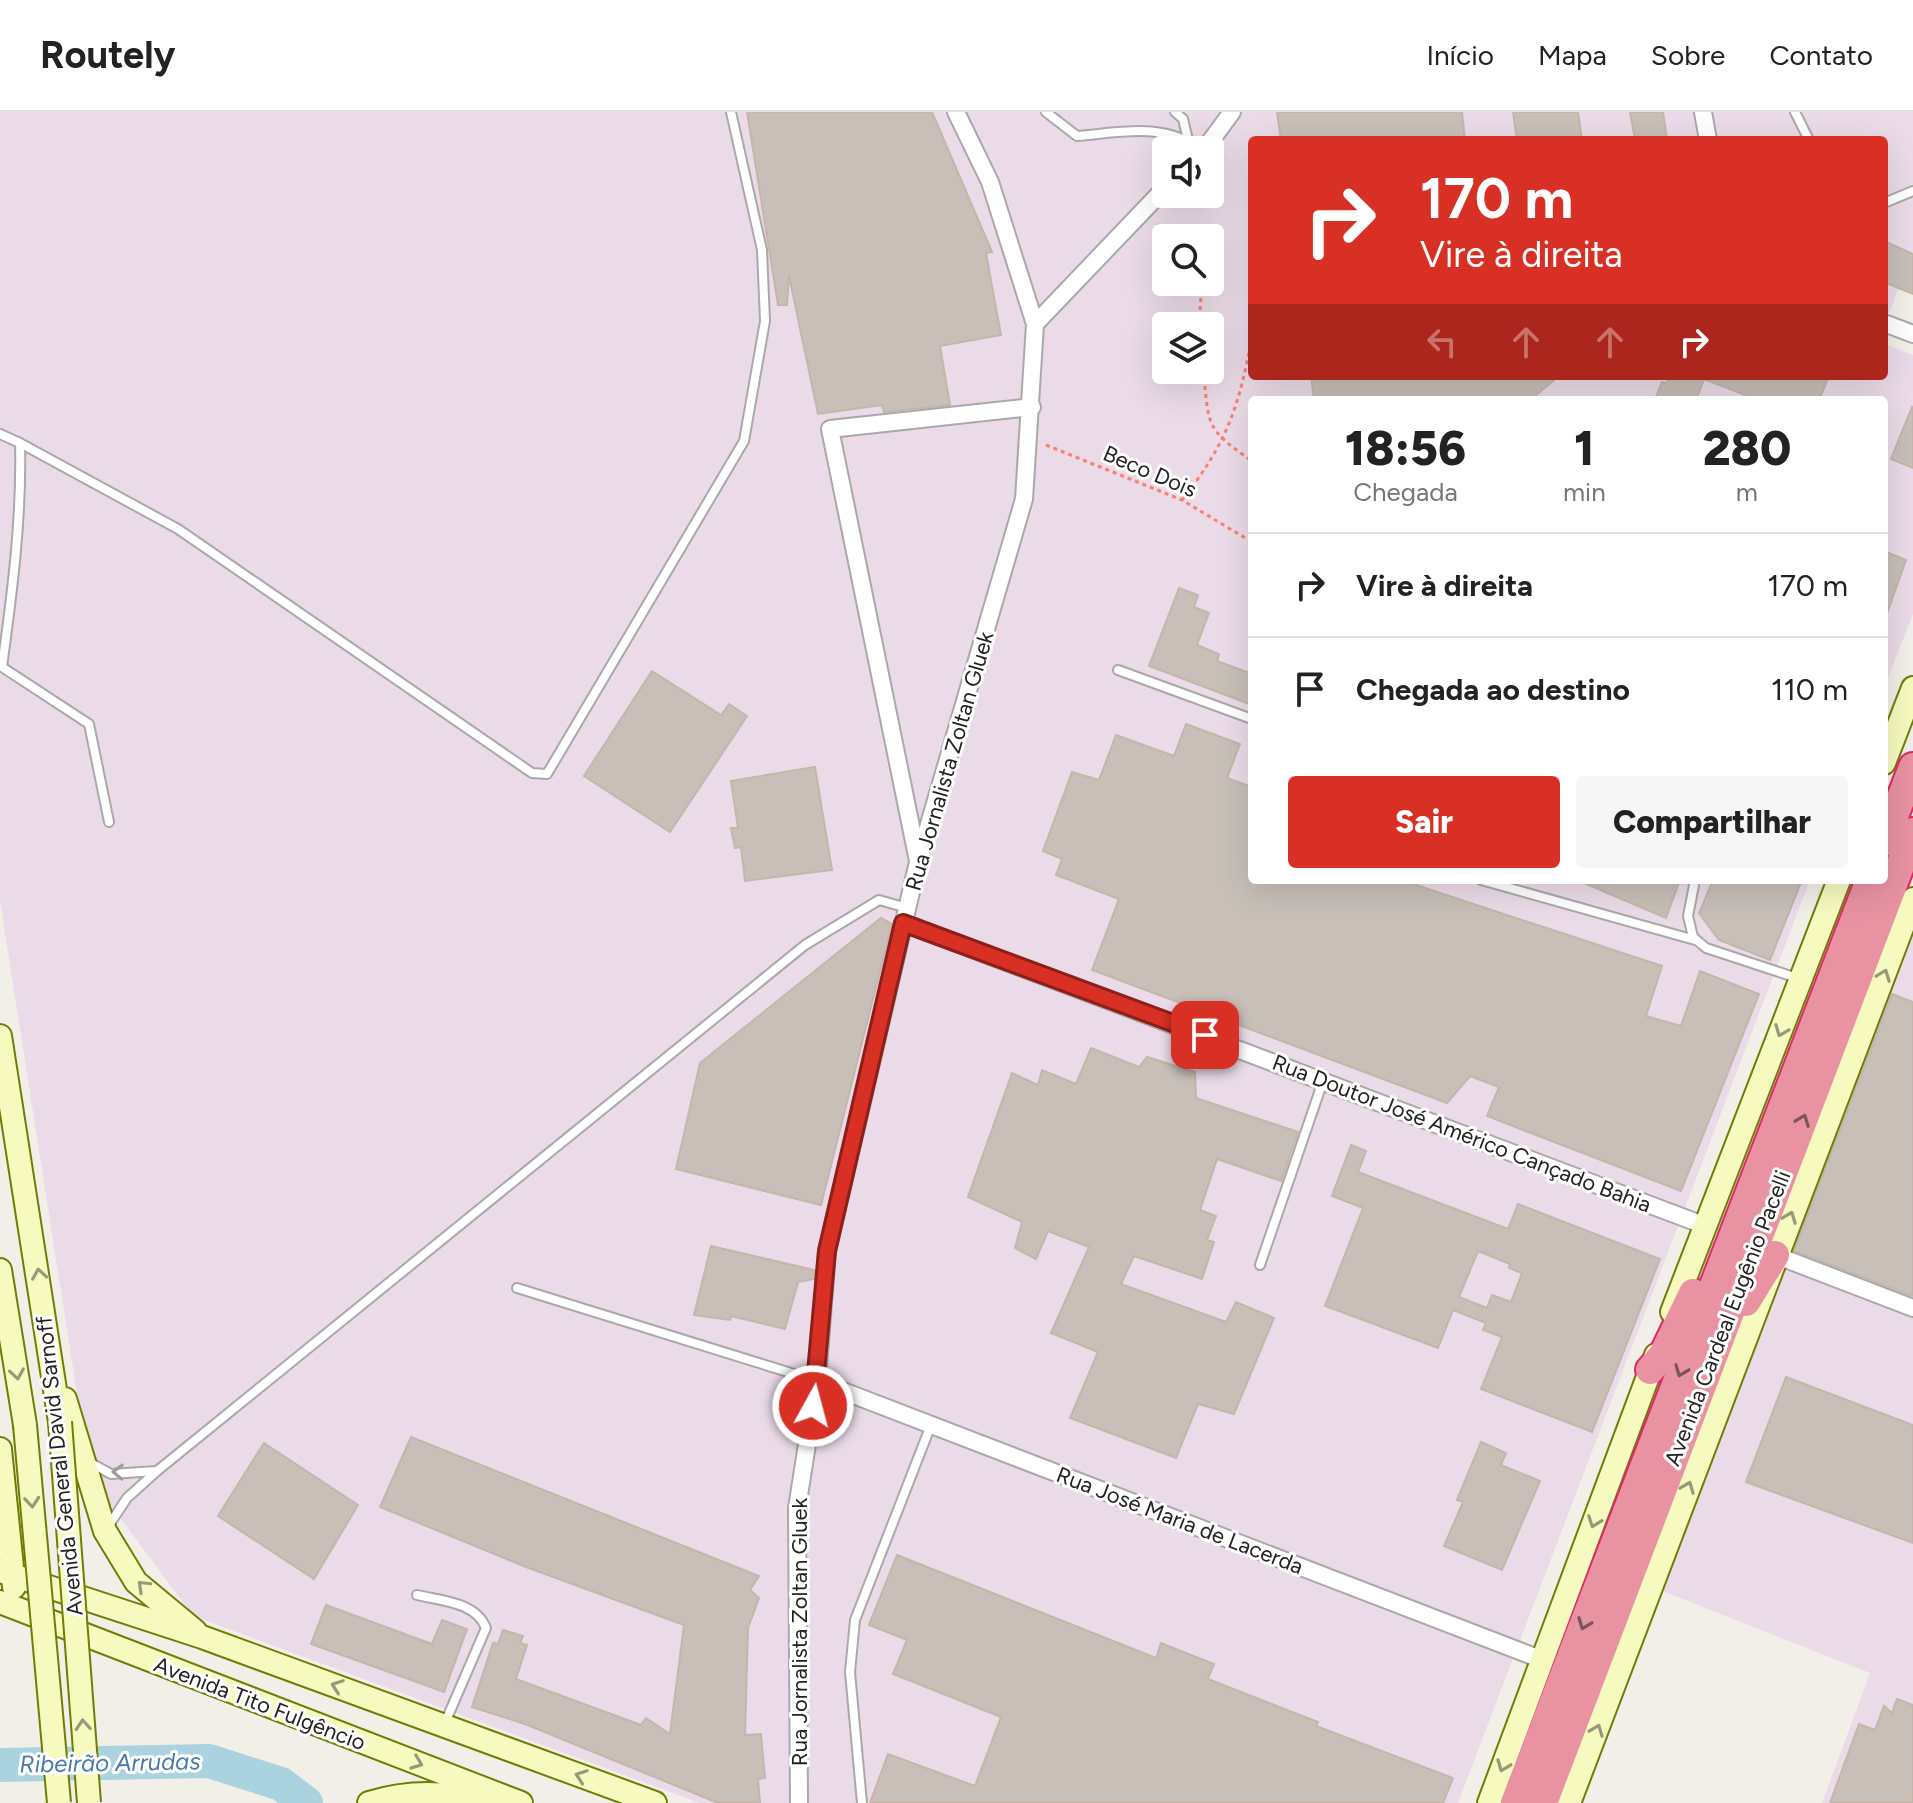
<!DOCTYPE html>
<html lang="pt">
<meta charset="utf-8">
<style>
:root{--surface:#fff;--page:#f6f6f6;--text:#222;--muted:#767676;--line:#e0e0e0;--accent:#d93025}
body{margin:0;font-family:Figtree,sans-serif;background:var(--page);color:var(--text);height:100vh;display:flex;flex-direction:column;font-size:30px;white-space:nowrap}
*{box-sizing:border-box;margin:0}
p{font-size:26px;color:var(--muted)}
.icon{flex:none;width:44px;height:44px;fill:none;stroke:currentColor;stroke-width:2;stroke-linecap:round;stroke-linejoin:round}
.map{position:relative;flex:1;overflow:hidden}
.side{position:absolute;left:1248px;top:284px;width:640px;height:488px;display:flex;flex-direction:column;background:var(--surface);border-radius:8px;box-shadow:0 8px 32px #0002}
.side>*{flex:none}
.top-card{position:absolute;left:1248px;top:24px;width:640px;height:244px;border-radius:8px;box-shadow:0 8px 32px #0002;background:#d93025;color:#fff;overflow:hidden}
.buttons{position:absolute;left:1152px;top:24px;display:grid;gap:16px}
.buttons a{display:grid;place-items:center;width:72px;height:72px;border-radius:8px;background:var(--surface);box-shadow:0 8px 32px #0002;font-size:40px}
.pin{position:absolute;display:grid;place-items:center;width:68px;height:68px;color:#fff;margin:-34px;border-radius:16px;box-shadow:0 4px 12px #0006}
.me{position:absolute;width:88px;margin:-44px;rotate:7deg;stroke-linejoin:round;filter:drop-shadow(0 0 6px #0008)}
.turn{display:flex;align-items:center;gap:28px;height:168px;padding:0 40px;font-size:36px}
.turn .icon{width:104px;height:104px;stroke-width:2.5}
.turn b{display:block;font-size:56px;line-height:68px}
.lanes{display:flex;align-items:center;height:76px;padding:0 40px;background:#0003;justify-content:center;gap:40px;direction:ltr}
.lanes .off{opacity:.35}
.eta{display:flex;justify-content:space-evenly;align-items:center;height:136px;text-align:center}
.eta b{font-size:48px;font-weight:800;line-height:56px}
.primary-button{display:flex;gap:16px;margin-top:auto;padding:16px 40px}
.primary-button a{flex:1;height:92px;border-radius:8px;background:var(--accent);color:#fff;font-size:32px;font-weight:800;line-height:92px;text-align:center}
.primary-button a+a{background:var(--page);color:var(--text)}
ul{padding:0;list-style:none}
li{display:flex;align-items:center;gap:24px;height:104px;padding:0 40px;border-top:2px solid var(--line)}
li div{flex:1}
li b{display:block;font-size:30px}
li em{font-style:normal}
header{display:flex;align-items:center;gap:48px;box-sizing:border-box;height:112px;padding:0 40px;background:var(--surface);border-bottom:2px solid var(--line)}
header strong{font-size:38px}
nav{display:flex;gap:44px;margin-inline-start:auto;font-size:28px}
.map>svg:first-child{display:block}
.industrial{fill:#ebdbe8;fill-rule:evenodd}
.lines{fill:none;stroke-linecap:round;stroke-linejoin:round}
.river{stroke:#aad3df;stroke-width:34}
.building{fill:#c7bfb8;stroke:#c4b6ab;stroke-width:2;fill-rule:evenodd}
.lane-casing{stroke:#a9a9a9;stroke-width:12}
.street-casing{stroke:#a9a9a9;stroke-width:20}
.secondary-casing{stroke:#707d05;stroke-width:26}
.highway-casing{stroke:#dc2a67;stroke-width:32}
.path{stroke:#fa8072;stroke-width:3;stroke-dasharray:4 4;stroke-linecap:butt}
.lane{stroke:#fff;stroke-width:8}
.street{stroke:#fff;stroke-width:16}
.secondary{stroke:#f7fabf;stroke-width:22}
.highway{stroke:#e892a2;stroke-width:28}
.secondary-bridge-casing{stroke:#707d05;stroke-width:26;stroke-linecap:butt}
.secondary-bridge{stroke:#f7fabf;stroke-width:22}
.oneway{stroke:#979978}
.oneway2{stroke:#7b545c}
.oneway3{stroke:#9c9c9c}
.route-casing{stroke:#8d1f18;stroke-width:20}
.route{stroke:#d93025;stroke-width:14}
.labels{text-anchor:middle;stroke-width:6;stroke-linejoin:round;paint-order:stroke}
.street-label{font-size:22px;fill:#222;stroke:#fff}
.water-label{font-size:24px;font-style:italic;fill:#4a7aab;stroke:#fff}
</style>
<header>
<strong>Routely</strong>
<nav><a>Início</a><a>Mapa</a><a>Sobre</a><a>Contato</a></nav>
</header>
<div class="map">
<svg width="1913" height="1691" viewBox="0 0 1913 1691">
<rect width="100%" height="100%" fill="#f2efe9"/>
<path class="industrial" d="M 0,0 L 1913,0 L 1913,141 L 1884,213 L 1884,28 L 1252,28 L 1252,264 L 1884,264 L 1884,232 L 1913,243 L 1913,502 L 1884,576 L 1884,288 L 1252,288 L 1252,768 L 1810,768 L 1458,1691 L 700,1691 L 193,1504 L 90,1365 L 0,789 ZM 1166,38 L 1210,38 L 1210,82 L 1166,82 ZM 1166,126 L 1210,126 L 1210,170 L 1166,170 ZM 1166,214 L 1210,214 L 1210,258 L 1166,258 Z
M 1913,817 L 1913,1691 L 1822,1691 L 1870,1561 L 1662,1479 Z"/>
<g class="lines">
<path class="river" d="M 0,1653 L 209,1649 L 281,1672 L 306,1691"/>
</g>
<path class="building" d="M 747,0 L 932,0 L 992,140 L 986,141 L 1001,223 L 940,234 L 950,293 L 884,300 L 882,293 L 818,302 L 789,164 L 787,193 L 778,193 Z
M 1277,0 L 1462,0 L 1465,28 L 1281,28 Z
M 1513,0 L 1578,0 L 1582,28 L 1517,28 Z
M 1630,0 L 1663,0 L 1667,28 L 1635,28 Z
M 1884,129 L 1913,142 L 1913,182 L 1884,170 Z
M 1311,264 L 1559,264 L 1530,288 L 1314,288 Z
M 1670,264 L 1829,264 L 1819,288 L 1758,288 L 1704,267 L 1696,288 L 1655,288 L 1662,270 L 1667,271 Z
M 1912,295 L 1913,296 L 1913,356 L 1891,347 Z
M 1884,439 L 1906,448 L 1886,504 L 1884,504 Z
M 1179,476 L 1198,483 L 1194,495 L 1209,501 L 1197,533 L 1219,542 L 1217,549 L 1252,562 L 1252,593 L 1149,554 Z
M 652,559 L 721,603 L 729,592 L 747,604 L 670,720 L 584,664 Z
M 1186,612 L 1240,632 L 1227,666 L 1252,675 L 1252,768 L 1401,768 L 1662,854 L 1646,904 L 1681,914 L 1700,859 L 1759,882 L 1681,1079 L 1487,1004 L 1499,975 L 1470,964 L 1447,991 L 1092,858 L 1119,787 L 1056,763 L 1062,747 L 1043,739 L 1072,660 L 1099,668 L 1116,623 L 1174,644 Z
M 815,655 L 832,758 L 745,769 L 741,735 L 735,736 L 731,716 L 738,716 L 731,669 Z
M 1577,768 L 1680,768 L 1666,806 Z
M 1713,768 L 1802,768 L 1770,848 L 1719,828 L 1699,801 Z
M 881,806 L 892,812 L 821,1093 L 676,1057 L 700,951 Z
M 1892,882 L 1913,890 L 1913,1184 L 1794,1139 Z
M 1091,936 L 1139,955 L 1147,945 L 1195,960 L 1196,986 L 1298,1020 L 1281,1069 L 1217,1047 L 1200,1098 L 1216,1104 L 1207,1128 L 1214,1130 L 1202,1167 L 1134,1144 L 1121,1172 L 1226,1210 L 1236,1190 L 1274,1206 L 1234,1302 L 1198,1292 L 1176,1346 L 1070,1306 L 1098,1240 L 1051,1221 L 1089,1135 L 1048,1119 L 1036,1147 L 1015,1136 L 1022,1110 L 968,1085 L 1012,961 L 1038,973 L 1042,958 L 1076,972 Z
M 1351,1033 L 1366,1039 L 1358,1060 L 1508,1117 L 1518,1092 L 1660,1147 L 1592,1320 L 1481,1277 L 1502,1225 L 1483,1218 L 1486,1211 L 1453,1198 L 1438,1236 L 1325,1194 L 1363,1096 L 1332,1084 ZM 1478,1139 L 1510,1152 L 1509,1156 L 1522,1161 L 1511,1190 L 1492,1183 L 1487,1196 L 1459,1185 Z
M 711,1134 L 814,1158 L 814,1167 L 798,1170 L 785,1217 L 731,1204 L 730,1208 L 694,1203 Z
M 1786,1265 L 1913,1313 L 1913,1431 L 1746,1370 Z
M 411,1325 L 759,1464 L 750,1478 L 759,1486 L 748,1516 L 745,1623 L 761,1622 L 765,1666 L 758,1667 L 760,1691 L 718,1691 L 525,1612 L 472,1595 L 493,1531 L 498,1532 L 503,1518 L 523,1524 L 520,1531 L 527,1533 L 516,1567 L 641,1613 L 646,1606 L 670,1622 L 684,1513 L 526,1455 L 380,1395 Z
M 1481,1330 L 1506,1341 L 1501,1353 L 1540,1369 L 1502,1458 L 1444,1434 L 1463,1390 L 1457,1388 Z
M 264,1331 L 358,1393 L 314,1467 L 218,1404 Z
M 897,1443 L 1156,1546 L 1161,1531 L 1214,1552 L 1208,1567 L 1318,1610 L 1316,1614 L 1453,1666 L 1443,1691 L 870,1691 L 888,1642 L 975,1674 L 1001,1605 L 893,1562 L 907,1528 L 869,1513 Z
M 326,1493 L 432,1532 L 442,1508 L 467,1517 L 444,1580 L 311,1532 Z
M 1897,1587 L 1913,1593 L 1913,1691 L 1830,1691 L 1859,1612 L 1875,1618 L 1884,1594 L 1892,1601 Z"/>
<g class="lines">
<g class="lane-casing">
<path id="lane" d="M 1046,0 L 1077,24 C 1117,21 1166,9 1199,38
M 1175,0 L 1183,7 L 1188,28
M 1795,0 L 1809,28
M 1884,91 L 1913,79
M 0,322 L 20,331 C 22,406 12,482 2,555 L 89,612 L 109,710
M 20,331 L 178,417 L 532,661 L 547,662 L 744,329 L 765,209 L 762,138 L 731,0
M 1118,558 L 1252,607
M 1481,768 L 1695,828
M 1695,768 L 1688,804 L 1693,825 L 1706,836 L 1800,867
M 1260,1153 L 1323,969
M 517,1176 L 817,1269
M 89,1350 L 111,1362 L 156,1359
M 109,1413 L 127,1386 L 157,1359 L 805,833 L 879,788 L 907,796
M 417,1483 C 442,1489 476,1490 486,1516 L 444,1613
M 862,1691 L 850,1560 L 855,1508 L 931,1313"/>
</g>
<g class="street-casing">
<path id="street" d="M 1703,0 L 1708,28
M 1204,38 L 1232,0
M 1884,211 L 1913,222
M 1035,212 L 1166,75
M 918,749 L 830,317 L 1032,295
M 903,811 L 1706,1114
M 1775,1143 L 1913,1196
M 817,1269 L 1543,1548
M 799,1691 L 797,1396 L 817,1269 L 827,1139 L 918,750 L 1024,387 L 1035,212 L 990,70 L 956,0"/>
</g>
<g class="secondary-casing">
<path id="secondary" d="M 1884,651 L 1913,576
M 0,924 L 60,1310
M 0,1158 L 25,1313
M 1672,1200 L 1839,768
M 65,1287 L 105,1419 L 136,1470 L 195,1519
M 0,1337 L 14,1475
M 0,1459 L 202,1525 L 655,1691
M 0,1490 L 521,1691
M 369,1691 C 411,1678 444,1681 486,1688
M 1489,1691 L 1656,1243
M 1569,1691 L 1913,787"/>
</g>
<g class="highway-casing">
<path id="highway" d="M 1884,730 L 1913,655
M 1746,1190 L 1775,1143
M 1650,1258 L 1663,1243 L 1693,1181
M 1515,1691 L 1870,768
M 1543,1691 L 1913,720"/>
</g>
<path class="path" d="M 1157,112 L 1167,126
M 1199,214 L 1202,170
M 1203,258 C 1210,314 1203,315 1252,349
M 1046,333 L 1182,388 L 1252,430
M 1182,388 C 1227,331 1239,295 1252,225"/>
<use href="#lane" class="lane"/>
<use href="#street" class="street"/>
<use href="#secondary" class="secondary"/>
<use href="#highway" class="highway"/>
<g class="secondary-bridge-casing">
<path id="secondary-bridge" d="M 60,1310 L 89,1691
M 25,1313 L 59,1691"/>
</g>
<use href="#secondary-bridge" class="secondary-bridge"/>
</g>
<defs><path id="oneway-chevron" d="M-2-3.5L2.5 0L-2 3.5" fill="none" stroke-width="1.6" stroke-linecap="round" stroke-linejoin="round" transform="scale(2)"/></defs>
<g class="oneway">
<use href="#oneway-chevron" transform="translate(1884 863) rotate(-69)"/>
<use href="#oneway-chevron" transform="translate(1781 919) rotate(111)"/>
<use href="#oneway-chevron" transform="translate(1790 1105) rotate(-69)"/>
<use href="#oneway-chevron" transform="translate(39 1162) rotate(-99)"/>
<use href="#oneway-chevron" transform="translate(17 1262) rotate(81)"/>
<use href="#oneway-chevron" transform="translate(1688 1375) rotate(-69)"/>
<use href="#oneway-chevron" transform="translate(32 1390) rotate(85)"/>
<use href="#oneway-chevron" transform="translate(1594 1410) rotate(110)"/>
<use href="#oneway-chevron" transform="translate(143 1474) rotate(-136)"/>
<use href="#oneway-chevron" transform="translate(337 1574) rotate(-160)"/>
<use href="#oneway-chevron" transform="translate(83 1613) rotate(-94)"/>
<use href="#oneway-chevron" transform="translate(1597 1618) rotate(-69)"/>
<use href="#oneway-chevron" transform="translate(417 1651) rotate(21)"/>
<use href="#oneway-chevron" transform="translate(1503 1654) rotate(111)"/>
<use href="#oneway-chevron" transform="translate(581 1664) rotate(-160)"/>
</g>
<g class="oneway2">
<use href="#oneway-chevron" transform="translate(1803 1008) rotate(-69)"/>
<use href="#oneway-chevron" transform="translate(1681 1259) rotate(111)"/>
<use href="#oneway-chevron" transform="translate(1584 1512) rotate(111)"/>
</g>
<use class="oneway3" href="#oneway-chevron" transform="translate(118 1360) rotate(-178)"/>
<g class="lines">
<g class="route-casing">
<path id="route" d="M 813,1294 L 827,1139 L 903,811 L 1205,923"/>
</g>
<use href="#route" class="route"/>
</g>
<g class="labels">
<g class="street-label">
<text transform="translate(1150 359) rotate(23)" y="8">Beco Dois</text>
<text transform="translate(949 649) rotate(-74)" y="8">Rua Jornalista Zoltan Gluek</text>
<text transform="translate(1462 1021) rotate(21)" y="8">Rua Doutor José Américo Cançado Bahia</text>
<text transform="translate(1727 1206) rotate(-69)" y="8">Avenida Cardeal Eugênio Pacelli</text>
<text transform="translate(59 1354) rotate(-96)" y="8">Avenida General David Sarnoff</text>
<text transform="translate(1180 1408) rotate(21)" y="8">Rua José Maria de Lacerda</text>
<text transform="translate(799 1520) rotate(-90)" y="8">Rua Jornalista Zoltan Gluek</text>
<text transform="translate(260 1591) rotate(21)" y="8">Avenida Tito Fulgêncio</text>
</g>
<g class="water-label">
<text transform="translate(110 1651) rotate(-1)" y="8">Ribeirão Arrudas</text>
</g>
</g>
</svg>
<div class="buttons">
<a><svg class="icon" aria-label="sound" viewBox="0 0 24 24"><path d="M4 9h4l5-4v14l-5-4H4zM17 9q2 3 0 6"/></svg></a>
<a><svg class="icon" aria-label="search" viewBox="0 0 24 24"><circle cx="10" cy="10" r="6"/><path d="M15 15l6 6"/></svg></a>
<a><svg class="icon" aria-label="layers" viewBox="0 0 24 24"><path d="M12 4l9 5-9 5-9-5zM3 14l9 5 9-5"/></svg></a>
</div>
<div class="pin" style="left:1205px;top:923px;background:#d93025"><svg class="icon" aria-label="arrive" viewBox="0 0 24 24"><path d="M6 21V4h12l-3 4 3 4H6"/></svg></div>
<svg class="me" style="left:813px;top:1294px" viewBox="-20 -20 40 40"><circle r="17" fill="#d93025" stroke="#fff" stroke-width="3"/><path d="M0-11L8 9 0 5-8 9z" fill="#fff"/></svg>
<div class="top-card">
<div class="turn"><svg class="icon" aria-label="right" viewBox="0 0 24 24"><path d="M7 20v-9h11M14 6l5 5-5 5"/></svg><div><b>170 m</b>Vire à direita</div></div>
<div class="lanes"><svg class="icon off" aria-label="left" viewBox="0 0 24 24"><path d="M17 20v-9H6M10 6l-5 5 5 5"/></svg><svg class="icon off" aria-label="ahead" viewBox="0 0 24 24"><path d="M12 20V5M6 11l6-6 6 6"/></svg><svg class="icon off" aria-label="ahead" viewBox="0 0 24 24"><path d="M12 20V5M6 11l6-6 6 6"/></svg><svg class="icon" aria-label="right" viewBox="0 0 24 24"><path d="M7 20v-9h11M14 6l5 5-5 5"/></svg></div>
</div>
<section class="side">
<div class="eta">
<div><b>18:56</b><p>Chegada</p></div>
<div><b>1</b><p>min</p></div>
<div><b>280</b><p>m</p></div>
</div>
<ul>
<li><svg class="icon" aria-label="right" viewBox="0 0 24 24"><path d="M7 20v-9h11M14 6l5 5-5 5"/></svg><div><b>Vire à direita</b></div><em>170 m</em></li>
<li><svg class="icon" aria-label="arrive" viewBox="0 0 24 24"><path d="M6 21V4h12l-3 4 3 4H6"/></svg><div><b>Chegada ao destino</b></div><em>110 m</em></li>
</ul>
<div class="primary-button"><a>Sair</a><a>Compartilhar</a></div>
</section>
</div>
